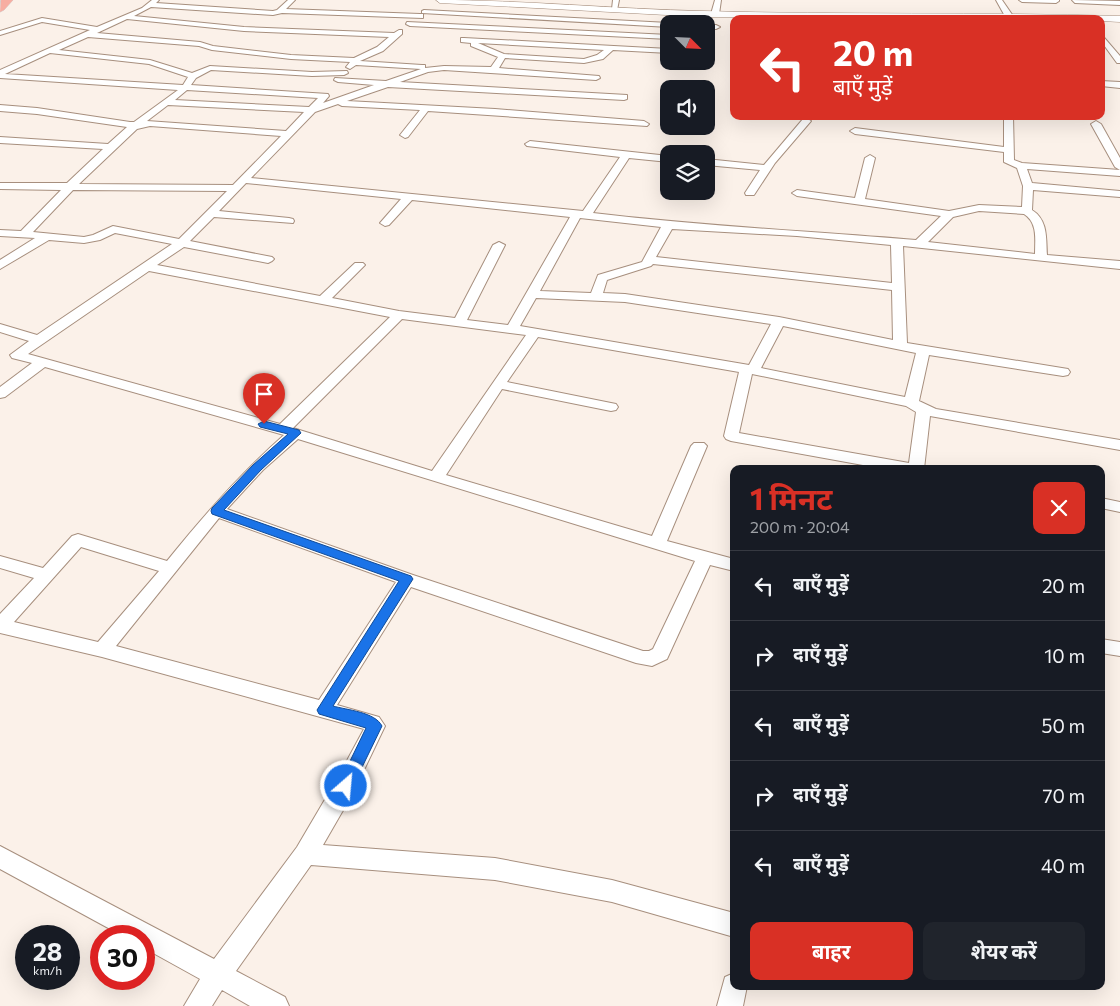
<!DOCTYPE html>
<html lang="hi">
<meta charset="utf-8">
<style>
:root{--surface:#171b24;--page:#20242c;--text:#f1f3f6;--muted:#9ea1a6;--line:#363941;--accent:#d93025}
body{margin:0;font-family:Commissioner,"Noto Sans Devanagari",sans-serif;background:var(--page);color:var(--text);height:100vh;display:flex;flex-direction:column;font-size:19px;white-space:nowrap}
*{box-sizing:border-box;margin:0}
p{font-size:16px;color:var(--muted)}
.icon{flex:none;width:28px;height:28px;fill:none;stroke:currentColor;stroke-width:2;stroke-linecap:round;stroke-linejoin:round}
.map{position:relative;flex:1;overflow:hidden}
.details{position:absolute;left:730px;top:465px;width:375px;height:525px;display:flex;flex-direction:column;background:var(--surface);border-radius:10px;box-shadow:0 5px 20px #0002}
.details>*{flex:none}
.hud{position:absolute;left:730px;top:15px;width:375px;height:105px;border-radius:10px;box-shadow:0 5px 20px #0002;background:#d93025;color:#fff;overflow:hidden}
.needle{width:32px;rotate:114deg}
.fabs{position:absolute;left:660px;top:15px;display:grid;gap:10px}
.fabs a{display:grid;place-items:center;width:55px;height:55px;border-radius:10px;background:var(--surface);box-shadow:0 5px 20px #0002;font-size:25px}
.speed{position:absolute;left:15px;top:925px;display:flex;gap:10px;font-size:25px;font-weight:700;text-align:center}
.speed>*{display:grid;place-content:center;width:65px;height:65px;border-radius:50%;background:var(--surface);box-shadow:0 5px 20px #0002;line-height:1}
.speed small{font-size:12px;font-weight:400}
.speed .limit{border:8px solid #d22;background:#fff;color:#111}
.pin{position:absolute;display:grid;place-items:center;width:42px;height:42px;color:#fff;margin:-51px -21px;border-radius:50% 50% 50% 0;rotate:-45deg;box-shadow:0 0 5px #0007}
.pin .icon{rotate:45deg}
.me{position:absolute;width:55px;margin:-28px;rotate:27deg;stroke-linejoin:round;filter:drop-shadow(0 0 4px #0008)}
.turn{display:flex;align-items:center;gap:18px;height:105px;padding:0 20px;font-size:22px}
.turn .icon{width:65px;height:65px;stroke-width:2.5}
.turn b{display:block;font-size:35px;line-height:42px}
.round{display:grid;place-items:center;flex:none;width:52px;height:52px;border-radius:10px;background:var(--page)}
.head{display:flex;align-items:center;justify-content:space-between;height:85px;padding:0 20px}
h1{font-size:30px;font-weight:700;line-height:38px;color:var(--accent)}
.action{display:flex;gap:10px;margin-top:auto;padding:10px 20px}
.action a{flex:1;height:58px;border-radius:10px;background:var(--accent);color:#fff;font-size:20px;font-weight:700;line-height:58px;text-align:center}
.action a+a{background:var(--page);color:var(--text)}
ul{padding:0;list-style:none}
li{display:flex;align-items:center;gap:15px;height:70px;padding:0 20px;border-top:1px solid var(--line)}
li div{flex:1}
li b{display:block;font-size:19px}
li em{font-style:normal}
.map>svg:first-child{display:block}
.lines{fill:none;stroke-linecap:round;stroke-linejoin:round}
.minor-casing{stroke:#a78f7e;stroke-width:2}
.tertiary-casing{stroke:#a78f7e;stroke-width:1}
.trunk-casing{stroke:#d3d1d0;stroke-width:1}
.minor{fill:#fff;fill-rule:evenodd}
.tertiary{fill:#fff;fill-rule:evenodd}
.trunk{fill:#f7aea2;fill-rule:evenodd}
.route{fill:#1a73e8;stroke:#114b97}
</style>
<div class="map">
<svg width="1120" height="1006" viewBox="0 0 1120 1006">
<rect width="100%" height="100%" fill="#fbf1e9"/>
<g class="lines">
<g class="minor-casing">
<path id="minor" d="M 152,0 L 159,0 L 156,3 L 273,11 L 277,10 L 288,0 L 295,0 L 286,9 L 420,14 L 423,14 L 423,18 L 282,13 L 273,15 L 151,7 L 134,16 L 244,27 L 394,33 L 399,30 L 402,30 L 402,34 L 383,51 L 360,61 L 422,65 L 425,65 L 425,68 L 444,66 L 491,67 L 498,57 L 471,46 L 471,43 L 461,42 L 461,38 L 464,38 L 669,49 L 669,53 L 613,50 L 603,59 L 584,63 L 505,58 L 499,68 L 599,76 L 600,78 L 596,80 L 444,70 L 428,72 L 400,82 L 627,95 L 627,99 L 624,100 L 388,87 L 347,101 L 495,109 L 644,121 L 649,124 L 647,126 L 428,111 L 408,137 L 405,138 L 400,135 L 420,110 L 342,106 L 338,104 L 315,112 L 251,178 L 583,211 L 620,157 L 527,146 L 525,144 L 530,141 L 669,156 L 669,162 L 629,158 L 593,213 C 700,226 809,231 916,240 L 941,216 L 797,196 L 792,193 L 797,190 L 855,198 L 865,158 L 870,155 L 875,158 L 865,199 L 949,211 L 979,205 L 1022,207 L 1023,186 L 1017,168 L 1004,162 L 1004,152 L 855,134 L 850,131 L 855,128 L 1004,147 L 1004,116 L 1013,116 L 1014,160 L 1022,163 L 1120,170 L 1115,167 L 1091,124 L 1096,121 L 1101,124 L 1120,158 L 1120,176 L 1027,169 L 1032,183 L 1120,191 L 1120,197 L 1033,190 L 1032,210 C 1048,220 1046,238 1047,255 L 1120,261 L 1120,269 L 903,246 L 907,343 L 1068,369 L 1070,372 L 1068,375 L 1063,376 L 929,355 L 919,401 L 936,409 L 1120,440 L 1120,450 L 930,416 L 924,469 L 885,469 L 731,441 L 726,439 L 724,436 L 739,372 L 538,337 L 507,382 L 611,403 L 616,404 L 618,407 L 616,410 L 611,411 L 502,389 L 446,475 L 652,536 L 691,446 L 694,443 L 704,443 L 707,446 L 667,541 L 734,559 L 734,571 L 710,565 L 667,659 L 652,666 L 636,663 L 411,587 L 337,705 L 379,717 L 385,726 L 353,793 L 323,845 L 495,858 L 612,880 L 734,913 L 734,937 L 612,902 L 495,880 L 311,865 L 236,971 L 285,997 L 289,1006 L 250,1006 L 222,990 L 212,1006 L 184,1006 L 200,979 L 144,948 L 144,936 L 123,936 L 0,869 L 0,846 L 214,959 L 297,847 L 337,779 L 364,729 L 102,657 L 0,633 L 0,614 L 34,578 L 0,568 L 0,556 L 43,568 L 72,536 L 78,534 L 167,561 C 204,515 241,473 284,435 L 45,367 L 5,397 L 0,398 L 0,387 L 32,363 L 12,358 L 10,355 L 29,341 L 0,332 L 0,324 L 37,335 L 172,244 L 115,233 L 100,240 L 84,243 L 49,240 L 0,269 L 0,260 L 35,238 L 0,236 L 0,230 L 21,231 L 61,190 L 0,189 L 0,183 L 67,183 L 103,149 L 0,143 L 0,137 L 108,144 L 127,127 L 37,114 L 0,111 L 0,105 L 37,108 L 130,122 L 134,122 L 178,90 L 0,78 L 0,70 L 90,30 L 42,22 L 0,35 L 0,31 L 42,18 L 97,27 L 142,8 ZM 127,19 L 244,31 L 389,37 L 377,47 L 354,58 L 291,55 L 213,46 L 200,42 L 97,33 ZM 88,37 L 199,46 L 212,50 L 291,59 L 350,62 L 346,67 L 350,69 L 356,65 L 421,69 L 386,81 L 335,78 L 334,80 L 338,82 L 374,85 L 323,103 L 329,96 L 328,94 L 191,85 L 196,78 L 211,70 L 312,76 L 344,75 L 348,73 L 347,71 L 312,72 L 210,66 L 192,73 L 150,60 L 59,50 ZM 478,43 L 604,50 L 597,55 L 584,59 L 504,54 ZM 50,53 L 149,64 L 188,77 L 183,85 L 5,74 ZM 187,90 L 318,98 L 309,107 L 175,100 ZM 168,105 L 304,112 L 286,131 L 147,121 ZM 150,126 L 281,136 L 233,185 L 79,184 L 137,129 ZM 246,183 L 401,199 L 380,223 L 385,226 L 389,225 L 412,200 L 570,217 L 508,325 L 467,320 L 505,245 L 499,242 L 493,245 L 455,318 L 399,311 L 332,298 L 365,265 L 363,263 L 355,263 L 320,296 L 157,265 L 184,247 L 268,263 L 272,261 L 274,259 L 272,257 L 190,241 L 214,217 L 293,223 L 294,221 L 293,219 L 289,218 L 219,211 ZM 73,190 L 227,191 L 179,239 L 113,226 L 93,235 L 84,237 L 33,232 ZM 979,211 L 1024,214 C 1038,223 1035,239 1035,254 L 928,242 L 953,217 ZM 580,218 L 661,227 L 642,262 L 598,275 L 591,293 L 540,291 ZM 672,229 L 797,236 L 891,245 L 892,283 L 656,257 ZM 653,264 L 892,290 L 893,340 L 779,317 L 625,294 L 603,293 L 607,280 L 651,266 ZM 149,271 L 390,317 L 280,424 L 28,354 ZM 536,298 L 625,302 L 771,324 L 749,365 L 520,326 ZM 402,319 L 526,335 L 432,471 L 293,428 ZM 783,326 L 916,353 L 905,397 L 761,368 ZM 752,374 L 906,406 L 916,412 L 909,463 L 739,433 ZM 298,439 L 695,561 L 653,649 L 649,651 L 643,651 L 413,575 L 227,509 L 263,470 ZM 219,518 L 396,582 L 319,700 L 116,646 ZM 81,547 L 159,571 L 98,642 L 14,622 Z
M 613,0 L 619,0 L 617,10 L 612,9 Z
M 715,0 L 721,0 L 719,14 L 715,16 L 711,14 Z
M 996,0 L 1002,0 L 1013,16 L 1012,18 L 1006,18 Z
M 1019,0 L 1059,0 L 1059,1 L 1056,3 L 1022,2 Z
M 1072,0 L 1120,1 L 1120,5 L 1075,3 Z
M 424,10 L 669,23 L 672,24 L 669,24 L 669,27 L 422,13 L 422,11 Z
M 407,22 L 669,35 L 669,39 L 410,26 L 406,24 Z
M 706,25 L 716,25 L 720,27 L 716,29 L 706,29 Z
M 1101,34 L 1120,56 L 1120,63 L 1117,63 L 1101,41 Z
M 1101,81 L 1120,82 L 1120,88 L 1101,86 Z
M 806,118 L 811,121 L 775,163 L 754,195 L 746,195 L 745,193 L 760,170 L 706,165 L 706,159 L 764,165 L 803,119 Z
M 1101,498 L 1120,502 L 1120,512 L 1101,508 Z
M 1101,639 L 1120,642 L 1120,656 L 1101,653 Z
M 734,973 L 734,986 L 747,986 L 743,1006 L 717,1006 L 725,977 Z"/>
</g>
<g class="tertiary-casing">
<path id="tertiary" d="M 436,0 C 525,0 614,9 704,11 C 842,15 981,12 1120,16 L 1120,22 L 1101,21 L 1101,19 L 704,17 L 440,3 Z"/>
</g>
<g class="trunk-casing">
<path id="trunk" d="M 1,0 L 13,0 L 4,10 L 0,12 Z"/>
</g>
<use href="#minor" class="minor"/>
<use href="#tertiary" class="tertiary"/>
<use href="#trunk" class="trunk"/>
</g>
<path class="route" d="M 264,421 L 299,430 L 301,433 L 261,470 L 224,510 L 411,576 L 413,579 L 333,706 C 347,710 375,712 382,726 L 351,790 L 346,792 L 340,790 L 338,786 L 366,728 L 319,714 L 317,710 L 399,581 L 212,514 L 211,511 L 212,508 L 253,465 L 288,434 L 260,427 L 258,424 Z"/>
</svg>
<div class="fabs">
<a><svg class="needle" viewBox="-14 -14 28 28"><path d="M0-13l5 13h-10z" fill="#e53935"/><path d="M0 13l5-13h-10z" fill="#9ea1a6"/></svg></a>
<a><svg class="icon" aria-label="sound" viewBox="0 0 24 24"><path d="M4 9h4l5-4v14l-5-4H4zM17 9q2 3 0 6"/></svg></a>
<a><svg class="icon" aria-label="layers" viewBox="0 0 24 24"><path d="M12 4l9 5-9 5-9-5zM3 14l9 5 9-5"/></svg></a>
</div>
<div class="speed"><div>28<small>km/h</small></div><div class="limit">30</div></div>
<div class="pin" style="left:264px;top:424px;background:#d93025"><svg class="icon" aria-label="arrive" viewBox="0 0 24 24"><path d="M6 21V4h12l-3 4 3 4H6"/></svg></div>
<svg class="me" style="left:346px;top:786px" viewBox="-20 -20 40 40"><circle r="17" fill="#1a73e8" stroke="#fff" stroke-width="3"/><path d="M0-11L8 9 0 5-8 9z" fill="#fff"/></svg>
<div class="hud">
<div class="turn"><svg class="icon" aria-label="left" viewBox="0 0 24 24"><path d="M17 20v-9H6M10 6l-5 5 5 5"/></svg><div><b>20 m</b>बाएँ मुड़ें</div></div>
</div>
<section class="details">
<div class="head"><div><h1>1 मिनट</h1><p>200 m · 20:04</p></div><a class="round" style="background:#d93025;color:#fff"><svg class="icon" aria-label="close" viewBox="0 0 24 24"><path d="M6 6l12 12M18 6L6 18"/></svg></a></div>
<ul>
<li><svg class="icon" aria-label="left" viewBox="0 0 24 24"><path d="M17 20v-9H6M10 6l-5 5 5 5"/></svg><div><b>बाएँ मुड़ें</b></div><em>20 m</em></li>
<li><svg class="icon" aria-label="right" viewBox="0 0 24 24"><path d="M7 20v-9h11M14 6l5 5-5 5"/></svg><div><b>दाएँ मुड़ें</b></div><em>10 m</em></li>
<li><svg class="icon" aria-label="left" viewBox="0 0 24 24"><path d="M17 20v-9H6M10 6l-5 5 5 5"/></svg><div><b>बाएँ मुड़ें</b></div><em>50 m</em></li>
<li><svg class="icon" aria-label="right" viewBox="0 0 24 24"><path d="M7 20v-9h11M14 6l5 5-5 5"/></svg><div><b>दाएँ मुड़ें</b></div><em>70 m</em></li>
<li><svg class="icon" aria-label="left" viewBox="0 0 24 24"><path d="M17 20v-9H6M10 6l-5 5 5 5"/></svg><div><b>बाएँ मुड़ें</b></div><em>40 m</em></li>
</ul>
<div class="action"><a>बाहर</a><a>शेयर करें</a></div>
</section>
</div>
